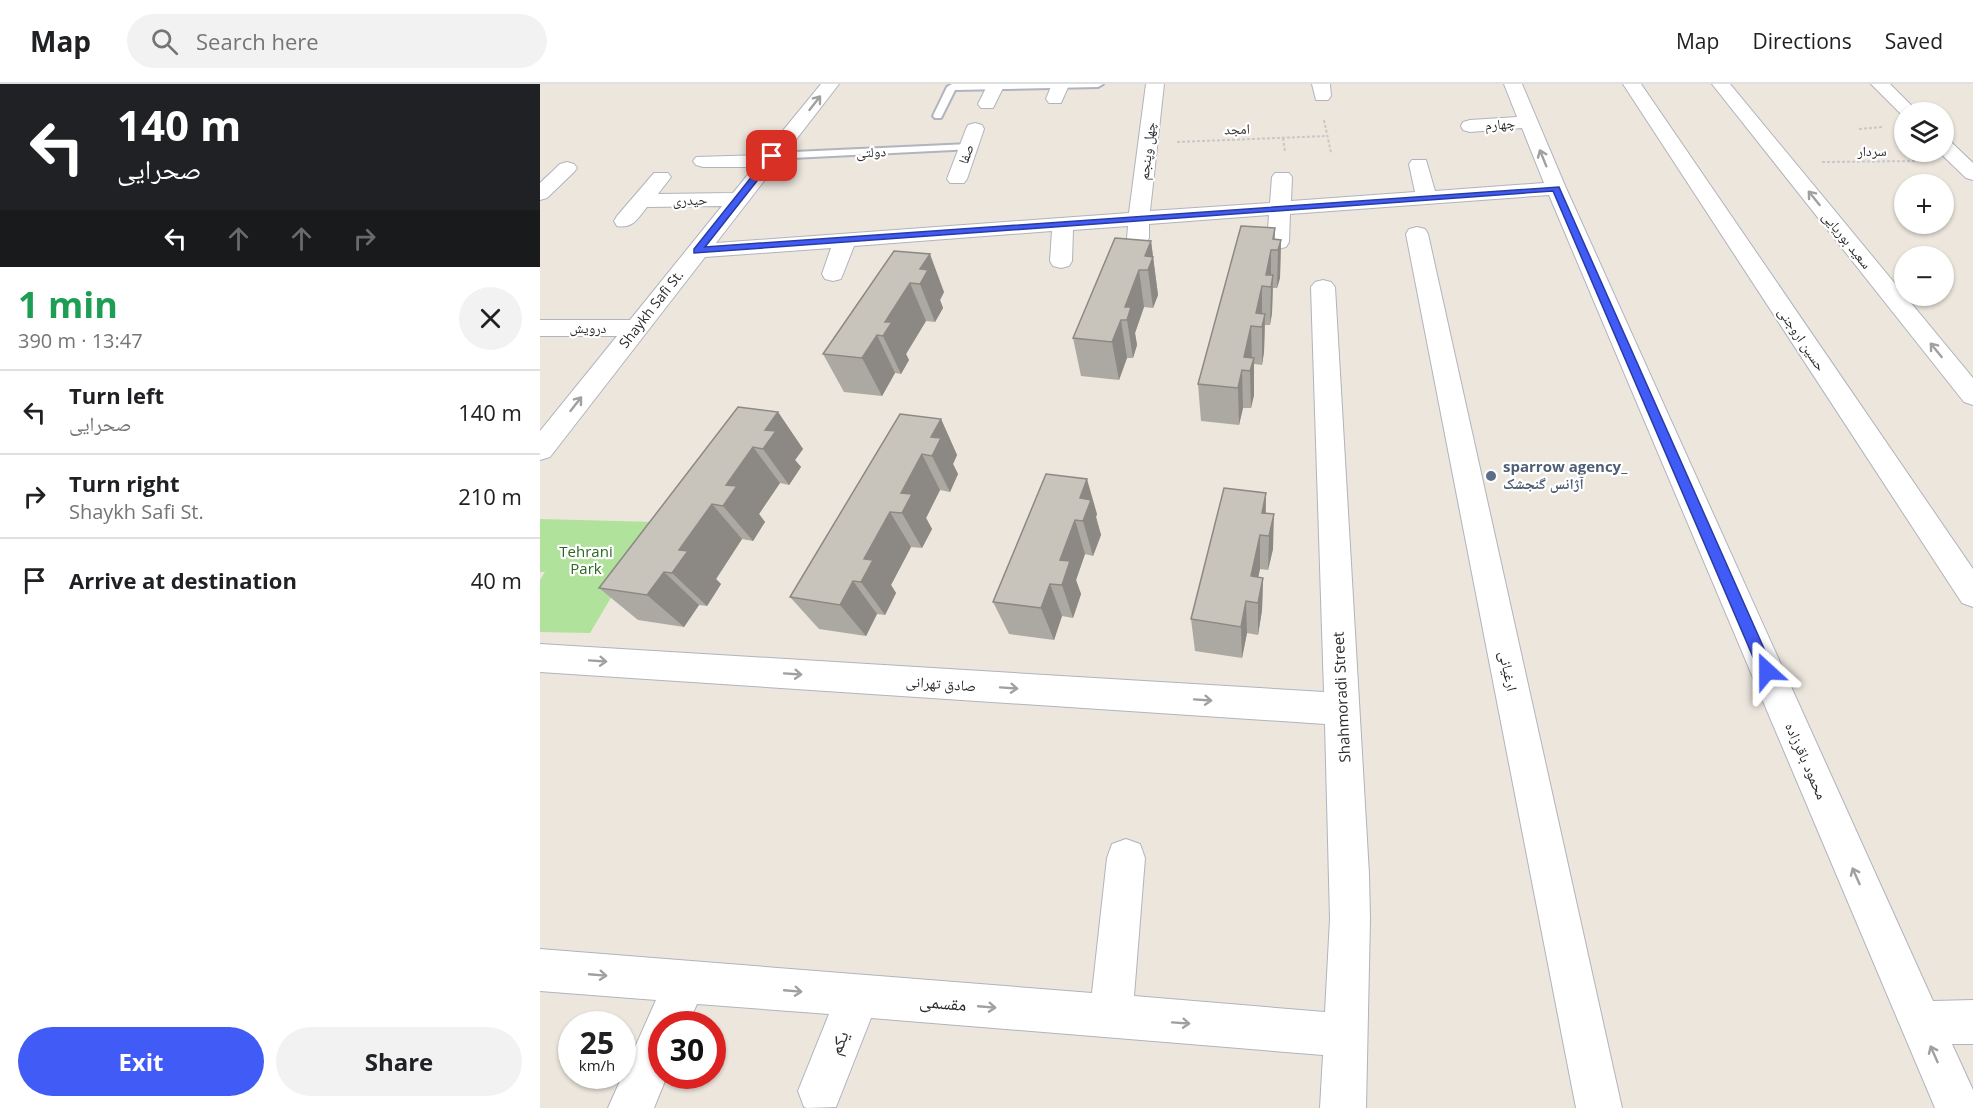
<!DOCTYPE html>
<meta charset="utf-8">
<style>
:root{--surface:#fff;--page:#f2f2f2;--text:#202124;--muted:#757577;--line:#e0e0e0;--accent:#415bf6}
body{margin:0;font-family:"Open Sans","Noto Naskh Arabic",sans-serif;background:var(--page);color:var(--text);height:100vh;display:flex;flex-direction:column;font-size:22px;white-space:nowrap}
*{box-sizing:border-box;margin:0}
p{font-size:20px;color:var(--muted)}
.icon{flex:none;width:33px;height:33px;fill:none;stroke:currentColor;stroke-width:2;stroke-linecap:round;stroke-linejoin:round}
.map{position:relative;flex:1;overflow:hidden}
.sheet{display:flex;flex-direction:column;background:var(--surface);width:540px}
.sheet>*{flex:none}
.hud{background:#202124;color:#fff;overflow:hidden}
.fabs{position:absolute;left:1354px;top:18px;display:grid;gap:12px}
.fabs a{display:grid;place-items:center;width:60px;height:60px;border-radius:50%;background:var(--surface);box-shadow:0 2px 4px #0004;font-size:30px}
.speed{position:absolute;left:18px;top:927px;display:flex;gap:12px;font-size:30px;font-weight:700;text-align:center}
.speed>*{display:grid;place-content:center;width:78px;height:78px;border-radius:50%;background:var(--surface);box-shadow:0 2px 4px #0004;line-height:1}
.speed small{font-size:15px;font-weight:400}
.speed .limit{border:9px solid #d22;background:#fff;color:#111}
.pin{position:absolute;display:grid;place-items:center;width:51px;height:51px;color:#fff;margin:-26px;border-radius:12px;box-shadow:0 3px 9px #0006}
.me{position:absolute;width:66px;margin:-33px;rotate:336deg;stroke-linejoin:round;filter:drop-shadow(0 0 4px #0008)}
.turn{display:flex;align-items:center;gap:21px;height:126px;padding:0 18px;font-size:27px}
.turn .icon{width:78px;height:78px;stroke-width:2.5}
.turn b{display:block;font-size:42px;line-height:51px}
.lanes{display:flex;align-items:center;height:57px;padding:0 18px;background:#0003;justify-content:center;gap:30px;direction:ltr}
.lanes .off{opacity:.35}
.round{display:grid;place-items:center;flex:none;width:63px;height:63px;border-radius:32px;background:var(--page)}
.summary{display:flex;align-items:center;justify-content:space-between;height:102px;padding:0 18px}
h1{font-size:36px;font-weight:700;line-height:45px;color:#1e9e55}
.cta{display:flex;gap:12px;margin-top:auto;padding:12px 18px}
.cta a{flex:1;height:69px;border-radius:36px;background:var(--accent);color:#fff;font-size:24px;font-weight:700;line-height:69px;text-align:center}
.cta a+a{background:var(--page);color:var(--text)}
ul{padding:0;list-style:none}
li{display:flex;align-items:center;gap:18px;height:84px;padding:0 18px;border-top:2px solid var(--line)}
li div{flex:1}
li b{display:block;font-size:22px}
li em{font-style:normal}
header{display:flex;align-items:center;gap:36px;box-sizing:border-box;height:84px;padding:0 30px;background:var(--surface);border-bottom:2px solid var(--line)}
header strong{font-size:28px}
nav{display:flex;gap:33px;margin-inline-start:auto;font-size:21px}
.search{width:420px;height:54px;background:var(--page);display:flex;align-items:center;gap:15px;box-sizing:border-box;padding:0 21px;border-radius:33px;color:var(--muted);font-size:22px}
main{display:flex;flex:1;min-height:0}
.map>svg:first-child{display:block}
.green{fill:#b0e29b}
.lines{fill:none;stroke-linecap:round;stroke-linejoin:round}
.service-casing{stroke:#b1b3be;stroke-width:4}
.minor-casing{stroke:#b1b3be;stroke-width:2}
.path{stroke:#c8c8c8;stroke-width:2;stroke-dasharray:3 2;stroke-linecap:butt}
.service{fill:#fff;fill-rule:evenodd}
.minor{fill:#fff;fill-rule:evenodd}
.wall{fill:#aca9a2}
.shaded-wall{fill:#8c8984}
.building{fill:#c8c4bc;stroke:#8c8984;stroke-width:1.5}
.oneway{stroke:#a0a0a0}
.route{fill:#415bf6;stroke:#2a3ba0;stroke-width:1.5}
.service-dot{fill:#5c6f8a;stroke:#fff;stroke-width:2}
.labels{text-anchor:middle;stroke-width:4.5;stroke-linejoin:round;paint-order:stroke}
.far-street-label{font-size:14px;fill:#2b2b2b;stroke:#fff}
.service-label{font-size:15px;font-weight:bold;fill:#4e5e75;stroke:#fff;text-anchor:start}
.park-label{font-size:15px;fill:#28671c;stroke:#fff}
.street-label{font-size:15px;fill:#2b2b2b;stroke:#fff}
.near-street-label{font-size:18px;fill:#2b2b2b;stroke:#fff}
</style>
<header>
<strong>Map</strong>
<div class="search"><svg class="icon" aria-label="search" viewBox="0 0 24 24"><circle cx="10" cy="10" r="6"/><path d="M15 15l6 6"/></svg>Search here</div>
<nav><a>Map</a><a>Directions</a><a>Saved</a></nav>
</header>
<main>
<section class="sheet">
<div class="hud">
<div class="turn"><svg class="icon" aria-label="left" viewBox="0 0 24 24"><path d="M17 20v-9H6M10 6l-5 5 5 5"/></svg><div><b>140 m</b>صحرایی</div></div>
<div class="lanes"><svg class="icon" aria-label="left" viewBox="0 0 24 24"><path d="M17 20v-9H6M10 6l-5 5 5 5"/></svg><svg class="icon off" aria-label="ahead" viewBox="0 0 24 24"><path d="M12 20V5M6 11l6-6 6 6"/></svg><svg class="icon off" aria-label="ahead" viewBox="0 0 24 24"><path d="M12 20V5M6 11l6-6 6 6"/></svg><svg class="icon off" aria-label="right" viewBox="0 0 24 24"><path d="M7 20v-9h11M14 6l5 5-5 5"/></svg></div>
</div>
<div class="summary"><div><h1>1 min</h1><p>390 m · 13:47</p></div><a class="round"><svg class="icon" aria-label="close" viewBox="0 0 24 24"><path d="M6 6l12 12M18 6L6 18"/></svg></a></div>
<ul>
<li><svg class="icon" aria-label="left" viewBox="0 0 24 24"><path d="M17 20v-9H6M10 6l-5 5 5 5"/></svg><div><b>Turn left</b><p>صحرایی</p></div><em>140 m</em></li>
<li><svg class="icon" aria-label="right" viewBox="0 0 24 24"><path d="M7 20v-9h11M14 6l5 5-5 5"/></svg><div><b>Turn right</b><p>Shaykh Safi St.</p></div><em>210 m</em></li>
<li><svg class="icon" aria-label="arrive" viewBox="0 0 24 24"><path d="M6 21V4h12l-3 4 3 4H6"/></svg><div><b>Arrive at destination</b></div><em>40 m</em></li>
</ul>
<div class="cta"><a>Exit</a><a>Share</a></div>
</section>
<div class="map">
<svg width="1433" height="1024" viewBox="0 0 1433 1024">
<rect width="100%" height="100%" fill="#ece6dd"/>
<path class="green" d="M 0,435 L 116,438 L 50,549 L 0,548 L 0,496 L 5,488 L 0,488 Z"/>
<g class="lines">
<g class="service-casing">
<path id="service" d="M 412,0 L 563,0 L 558,3 L 415,6 L 401,34 L 395,34 L 393,32 L 407,3 Z
M 429,60 L 433,61 L 433,65 L 232,75 L 227,72 L 232,69 Z"/>
</g>
<g class="minor-casing">
<path id="minor" d="M 281,0 L 299,0 L 176,159 L 589,129 L 606,0 L 624,0 L 610,127 L 730,119 L 732,93 L 735,89 L 749,89 L 752,93 L 751,117 L 875,108 L 869,80 L 872,76 L 886,76 L 895,107 L 1004,99 L 982,44 L 930,48 L 923,46 L 921,42 L 923,38 L 930,36 L 977,33 L 964,0 L 982,0 L 1026,104 L 1393,917 L 1433,916 L 1433,960 L 1412,960 L 1433,1006 L 1433,1024 L 1395,1024 L 1009,111 L 750,130 L 749,158 L 746,163 L 738,165 L 730,163 L 727,158 L 729,131 L 609,140 L 609,154 L 606,159 L 598,161 L 590,159 L 587,154 L 588,142 L 533,146 L 532,177 L 529,182 L 521,184 L 513,182 L 510,177 L 512,147 L 314,162 L 301,195 L 293,197 L 285,195 L 282,190 L 291,164 L 165,173 L 10,373 L 0,376 L 0,347 L 77,252 L 0,252 L 0,236 L 90,236 L 182,122 L 107,123 C 98,134 93,145 77,142 L 74,137 L 77,132 L 114,89 L 128,89 L 131,93 L 118,110 L 193,109 L 214,83 L 163,83 L 156,81 L 153,77 L 156,73 L 223,71 Z
M 448,0 L 462,0 L 464,2 L 453,24 L 441,24 L 438,20 Z
M 512,0 L 529,1 L 521,19 L 509,19 L 506,15 Z
M 772,0 L 790,0 L 791,12 L 788,16 L 776,16 Z
M 1083,0 L 1101,0 L 1433,485 L 1433,523 L 1422,519 Z
M 1172,0 L 1190,0 L 1433,294 L 1433,321 L 1424,318 Z
M 1331,0 L 1350,0 L 1378,28 L 1365,28 L 1365,33 L 1363,32 Z
M 435,39 L 442,41 L 444,45 L 427,95 L 424,99 L 410,99 L 407,95 L 426,45 L 428,41 Z
M 1404,56 L 1411,58 L 1433,79 L 1433,96 L 1426,94 L 1399,68 L 1404,68 Z
M 27,78 L 34,80 L 37,84 L 34,88 L 7,114 L 0,116 L 0,99 L 20,80 Z
M 877,143 L 885,145 L 888,150 L 1082,1024 L 1036,1024 L 866,150 L 869,145 Z
M 783,196 L 791,198 L 795,203 L 829,790 L 830,835 L 826,1024 L 780,1024 L 783,971 L 331,934 L 296,1023 L 267,1024 L 264,1023 L 258,1007 L 289,930 L 157,920 L 148,940 L 122,940 L 122,992 L 127,992 L 114,1024 L 68,1024 L 116,916 L 0,907 L 0,865 L 552,909 L 567,774 L 572,760 L 586,755 L 600,760 L 605,774 L 594,912 L 785,928 L 790,835 L 785,640 L 0,588 L 0,560 L 784,608 L 771,203 L 775,198 Z"/>
</g>
<path class="path" d="M 784,36 L 791,69
M 1319,45 L 1343,43
M 743,54 L 745,68
M 637,58 L 787,52
M 1282,78 L 1382,77"/>
<use href="#service" class="service"/>
<use href="#minor" class="minor"/>
</g>
<path class="wall" d="M 735,144 L 735,155 L 741,156 L 740,194 L 737,204 L 733,204 L 732,229 L 730,241 L 725,241 L 724,268 L 722,281 L 714,280 L 714,311 L 711,324 L 703,324 L 699,341 L 661,337 L 658,300 Z
M 611,157 L 618,211 L 613,224 L 604,223 L 595,249 L 597,261 L 593,274 L 587,274 L 579,296 L 541,292 L 533,254 Z
M 354,167 L 404,208 L 400,216 L 403,224 L 395,238 L 386,237 L 366,270 L 369,276 L 361,290 L 355,289 L 342,312 L 304,308 L 283,270 Z
M 238,328 L 263,365 L 255,376 L 261,383 L 249,401 L 240,399 L 219,430 L 225,438 L 213,457 L 202,455 L 176,495 L 181,500 L 167,522 L 159,521 L 144,543 L 98,536 L 59,504 Z
M 401,335 L 417,371 L 413,380 L 418,390 L 410,408 L 400,406 L 386,434 L 392,445 L 382,464 L 371,463 L 351,501 L 356,509 L 345,531 L 337,530 L 326,552 L 279,545 L 250,513 Z
M 506,390 L 557,430 L 556,433 L 561,451 L 553,472 L 545,470 L 536,496 L 541,510 L 533,534 L 522,532 L 514,556 L 469,550 L 453,518 Z
M 726,409 L 726,429 L 733,465 L 728,486 L 720,485 L 718,493 L 723,494 L 722,526 L 718,551 L 707,549 L 702,574 L 655,567 L 651,535 Z"/>
<path class="shaded-wall" d="M 741,156 L 740,194 L 737,204 L 738,166 Z
M 611,157 L 618,211 L 613,224 L 608,186 L 605,172 Z
M 731,166 L 731,203 L 733,191 L 732,229 L 730,241 L 731,203 L 726,191 Z
M 390,170 L 404,208 L 400,216 L 403,224 L 395,238 L 380,200 L 380,185 Z
M 599,186 L 604,223 L 595,249 L 597,261 L 593,274 L 585,223 Z
M 370,199 L 386,237 L 366,270 L 369,276 L 361,290 L 343,252 L 345,238 Z
M 722,202 L 722,240 L 716,229 Z
M 725,230 L 724,268 L 722,281 L 722,243 Z
M 581,236 L 587,274 L 579,296 L 572,258 Z
M 711,242 L 712,280 L 704,273 Z
M 337,251 L 355,289 L 342,312 L 322,274 Z
M 714,274 L 714,311 L 711,324 L 710,287 Z
M 702,286 L 703,324 L 699,341 L 698,304 Z
M 238,328 L 263,365 L 255,376 L 261,383 L 249,401 L 223,365 L 225,346 Z
M 401,335 L 417,371 L 413,380 L 418,390 L 410,408 L 392,372 L 391,353 Z
M 213,363 L 240,399 L 219,430 L 225,438 L 213,457 L 183,422 L 186,401 Z
M 382,370 L 400,406 L 386,434 L 392,445 L 382,464 L 362,429 L 361,409 Z
M 547,395 L 557,430 L 556,433 L 561,451 L 553,472 L 543,437 L 540,414 Z
M 726,409 L 725,444 L 722,429 Z
M 172,420 L 202,455 L 176,495 L 181,500 L 167,522 L 132,489 L 139,466 Z
M 350,428 L 371,463 L 351,501 L 356,509 L 345,531 L 321,498 L 324,475 Z
M 734,430 L 733,465 L 728,486 L 729,452 Z
M 535,436 L 545,470 L 536,496 L 541,510 L 533,534 L 522,501 L 520,476 Z
M 720,451 L 720,485 L 713,518 L 711,492 Z
M 124,488 L 159,521 L 144,543 L 107,511 Z
M 723,494 L 722,526 L 718,551 L 718,519 Z
M 313,497 L 337,530 L 326,552 L 300,521 Z
M 510,500 L 522,532 L 514,556 L 501,524 Z
M 706,517 L 707,549 L 702,574 L 701,543 Z"/>
<path class="building" d="M 701,142 L 735,144 L 733,155 L 741,156 L 738,166 L 731,166 L 726,191 L 733,191 L 731,203 L 722,202 L 716,229 L 725,230 L 722,243 L 711,242 L 704,273 L 714,274 L 710,287 L 702,286 L 698,304 L 658,300 Z
M 575,154 L 611,157 L 605,172 L 613,173 L 608,186 L 599,186 L 585,223 L 591,223 L 587,236 L 581,236 L 572,258 L 533,254 Z
M 354,167 L 390,170 L 380,185 L 388,186 L 380,200 L 370,199 L 345,238 L 352,238 L 343,252 L 337,251 L 322,274 L 283,270 Z
M 198,323 L 238,328 L 225,346 L 236,347 L 223,365 L 213,363 L 186,401 L 197,402 L 183,422 L 172,420 L 139,466 L 148,467 L 132,489 L 124,488 L 107,511 L 59,504 Z
M 360,330 L 401,335 L 391,353 L 401,354 L 392,372 L 382,370 L 361,409 L 372,410 L 362,429 L 350,428 L 324,475 L 333,476 L 321,498 L 313,497 L 300,521 L 250,513 Z
M 506,390 L 547,395 L 540,414 L 551,416 L 543,437 L 535,436 L 520,476 L 530,477 L 522,501 L 510,500 L 501,524 L 453,518 Z
M 684,404 L 726,409 L 722,429 L 734,430 L 729,452 L 720,451 L 711,492 L 723,494 L 718,519 L 706,517 L 701,543 L 651,535 Z"/>
<defs><path id="oneway-shaft" d="M-6 0H5M1.5-3L5.5 0L1.5 3" fill="none" stroke-width="1.6" stroke-linecap="round" stroke-linejoin="round" transform="scale(1.5)"/></defs>
<g class="oneway">
<use href="#oneway-shaft" transform="translate(275 19) rotate(-52)"/>
<use href="#oneway-shaft" transform="translate(1003 74) rotate(-112)"/>
<use href="#oneway-shaft" transform="translate(1274 114) rotate(-129)"/>
<use href="#oneway-shaft" transform="translate(1396 266) rotate(-129)"/>
<use href="#oneway-shaft" transform="translate(36 320) rotate(-52)"/>
<use href="#oneway-shaft" transform="translate(58 577) rotate(4)"/>
<use href="#oneway-shaft" transform="translate(253 590) rotate(4)"/>
<use href="#oneway-shaft" transform="translate(469 604) rotate(4)"/>
<use href="#oneway-shaft" transform="translate(663 616) rotate(4)"/>
<use href="#oneway-shaft" transform="translate(1316 792) rotate(-114)"/>
<use href="#oneway-shaft" transform="translate(58 891) rotate(5)"/>
<use href="#oneway-shaft" transform="translate(253 907) rotate(5)"/>
<use href="#oneway-shaft" transform="translate(447 923) rotate(5)"/>
<use href="#oneway-shaft" transform="translate(641 939) rotate(4)"/>
<use href="#oneway-shaft" transform="translate(1394 970) rotate(-114)"/>
</g>
<path class="route" d="M 232,70 L 235,71 L 235,74 L 165,163 L 1019,103 L 1234,587 L 1232,592 L 1227,594 L 1222,592 L 1219,587 L 1013,107 L 154,169 L 154,165 L 229,71 Z"/>
<circle class="service-dot" cx="951" cy="392" r="6"/>
<g class="labels">
<g class="far-street-label">
<text transform="translate(960 40) rotate(-4)" y="5">چهارم</text>
<text transform="translate(697 45) rotate(-2)" y="5">امجد</text>
<text transform="translate(607 67) rotate(-83)" y="5">چهل وپنجم</text>
<text transform="translate(1332 67) rotate(-1)" y="5">سردار</text>
<text transform="translate(331 68) rotate(-3)" y="5">دولتی</text>
<text transform="translate(426 70) rotate(-70)" y="5">صفا</text>
<text transform="translate(150 116) rotate(-2)" y="5">حیدری</text>
<text transform="translate(1307 156) rotate(51)" y="5">سعید بوریایی</text>
<text transform="translate(111 225) rotate(-52)" y="5">Shaykh Safi St.</text>
<text x="48" y="249">درویش</text>
<text transform="translate(1262 255) rotate(56)" y="5">حسین اروجنی</text>
</g>
<g class="service-label">
<text x="963" y="388">sparrow agency_<tspan x="963" dy="17">آژانس گنجشک</tspan></text>
</g>
<g class="park-label">
<text x="46" y="473">Tehrani<tspan x="46" dy="17">Park</tspan></text>
</g>
<g class="street-label">
<text transform="translate(968 587) rotate(78)" y="5">ارغیانی</text>
<text transform="translate(401 600) rotate(4)" y="5">صادق تهرانی</text>
<text transform="translate(802 613) rotate(-93)" y="5">Shahmoradi Street</text>
<text transform="translate(1266 677) rotate(66)" y="5">محمود باقرزاده</text>
</g>
<g class="near-street-label">
<text transform="translate(403 919) rotate(5)" y="6">مقسمی</text>
<text transform="translate(299 959) rotate(-68)" y="6">یکم</text>
</g>
</g>
</svg>
<div class="fabs">
<a><svg class="icon" aria-label="layers" viewBox="0 0 24 24"><path d="M12 4l9 5-9 5-9-5zM3 14l9 5 9-5"/></svg></a>
<a>+</a>
<a>−</a>
</div>
<div class="speed"><div>25<small>km/h</small></div><div class="limit">30</div></div>
<div class="pin" style="left:232px;top:72px;background:#d93025"><svg class="icon" aria-label="arrive" viewBox="0 0 24 24"><path d="M6 21V4h12l-3 4 3 4H6"/></svg></div>
<svg class="me" style="left:1227px;top:587px" viewBox="-20 -20 40 40"><path d="M0-17L14 15 0 8-14 15z" fill="#415bf6" stroke="#fff" stroke-width="4"/></svg>
</div>
</main>
